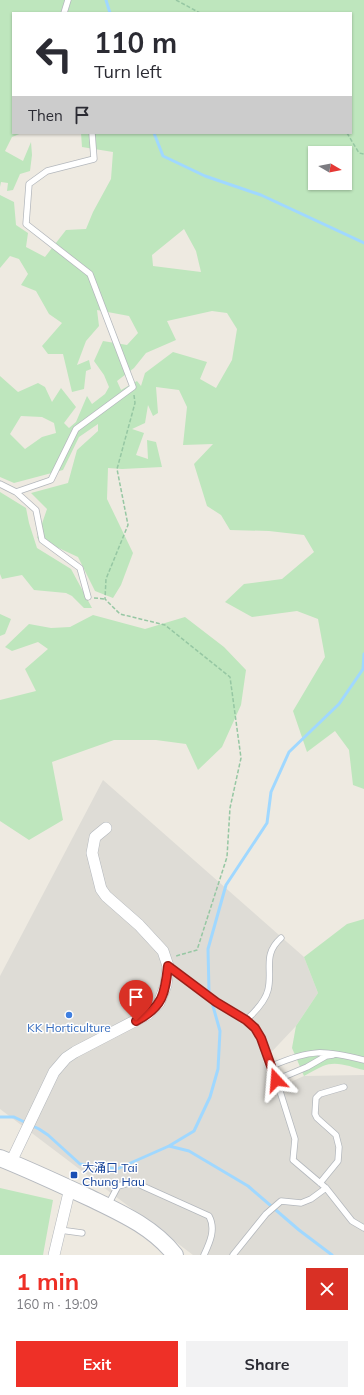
<!DOCTYPE html>
<meta charset="utf-8">
<style>
:root{--surface:#fff;--page:#f2f2f3;--text:#2b2b33;--muted:#7c7c81;--accent:#ee3027}
body{margin:0;font-family:Mulish,"Noto Sans TC",sans-serif;background:var(--page);color:var(--text);height:100vh;display:flex;flex-direction:column;font-size:15px;white-space:nowrap}
*{box-sizing:border-box;margin:0}
p{font-size:13px;color:var(--muted)}
.icon{flex:none;width:22px;height:22px;fill:none;stroke:currentColor;stroke-width:2;stroke-linecap:round;stroke-linejoin:round}
.map{position:relative;height:1255px;overflow:hidden}
.details{display:flex;flex-direction:column;background:var(--surface);flex:1}
.details>*{flex:none}
.guide{position:absolute;left:12px;top:12px;width:340px;height:122px;border-radius:0px;box-shadow:0 1px 3px #0004;background:#fff;color:var(--text);overflow:hidden}
.needle{width:26px;rotate:100deg}
.fabs{position:absolute;left:308px;top:146px;display:grid;gap:8px}
.fabs a{display:grid;place-items:center;width:44px;height:44px;border-radius:0px;background:var(--surface);box-shadow:0 1px 3px #0004;font-size:20px}
.pin{position:absolute;display:grid;place-items:center;width:34px;height:34px;color:#fff;margin:-41px -17px;border-radius:50% 50% 50% 0;rotate:-45deg;box-shadow:0 0 4px #0007}
.pin .icon{rotate:45deg}
.me{position:absolute;width:44px;margin:-22px;rotate:341deg;stroke-linejoin:round;filter:drop-shadow(0 0 3px #0008)}
.turn{display:flex;align-items:center;gap:14px;height:84px;padding:0 16px;font-size:18px}
.turn .icon{width:52px;height:52px;stroke-width:2.5}
.turn b{display:block;font-size:28px;line-height:34px}
.then{display:flex;align-items:center;height:38px;padding:0 16px;background:#0003;gap:8px;font-size:15px}
.round{display:grid;place-items:center;flex:none;width:42px;height:42px;border-radius:0px;background:var(--page)}
.headline{display:flex;align-items:center;justify-content:space-between;height:68px;padding:0 16px}
h1{font-size:24px;font-weight:700;line-height:30px;color:var(--accent)}
.button{display:flex;gap:8px;margin-top:auto;padding:8px 16px}
.button a{flex:1;height:46px;border-radius:0px;background:var(--accent);color:#fff;font-size:16px;font-weight:700;line-height:46px;text-align:center}
.button a+a{background:var(--page);color:var(--text)}
.map>svg:first-child{display:block}
.industrial{fill:#dedcd6}
.green{fill:#bee6bd;fill-rule:evenodd}
.lines{fill:none;stroke-linecap:round;stroke-linejoin:round}
.stream{stroke:#a0d8ff;stroke-width:3}
.lane-casing{stroke:#b4b8bd;stroke-width:7}
.street-casing{stroke:#b4b8bd;stroke-width:12}
.secondary-casing{stroke:#b5b9bf;stroke-width:18}
.path{stroke:#96c7a3;stroke-width:1.5;stroke-dasharray:4 2;stroke-linecap:butt}
.lane{stroke:#fff;stroke-width:5.5}
.street{stroke:#fff;stroke-width:11}
.secondary{stroke:#fff;stroke-width:16}
.route-casing{stroke:#9b1f19;stroke-width:10}
.route{stroke:#ee3027;stroke-width:7}
.shop-dot{fill:#3f7fe0;stroke:#fff;stroke-width:1.5}
.transit-dot{fill:#1a4fb4;stroke:#fff;stroke-width:1.5}
.labels{text-anchor:middle;stroke-width:3;stroke-linejoin:round;paint-order:stroke}
.shop-label{font-size:12px;fill:#366cbe;stroke:#fff}
.transit-label{font-size:12px;fill:#164399;stroke:#fff;text-anchor:start}
</style>
<div class="map">
<svg width="364" height="1255" viewBox="0 0 364 1255">
<rect width="100%" height="100%" fill="#eeeae1"/>
<path class="industrial" d="M 103,780 L 304,957 L 318,993 L 296,1026 L 263,1061 L 275,1089 L 304,1076 L 364,1075 L 364,1255 L 193,1255 L 0,1109 L 0,976 Z"/>
<path class="green" d="M 0,0 L 364,0 L 364,789 L 353,785 L 349,750 L 335,731 L 307,752 L 293,711 L 325,657 L 318,619 L 297,611 L 252,617 L 225,602 L 244,584 L 282,579 L 314,552 L 304,535 L 269,531 L 230,530 L 221,515 L 207,506 L 194,464 L 213,444 L 183,445 L 187,407 L 179,390 L 156,387 L 158,413 L 153,416 L 148,405 L 145,423 L 132,429 L 144,433 L 136,455 L 148,459 L 147,440 L 156,442 L 162,467 L 122,469 L 108,468 L 107,499 L 133,553 L 121,585 L 113,598 L 95,591 L 78,557 L 37,538 L 47,509 L 31,493 L 68,483 L 77,450 L 98,431 L 98,424 L 79,437 L 63,470 L 14,483 L 0,477 L 0,376 L 18,392 L 38,383 L 45,387 L 52,402 L 61,388 L 76,407 L 64,423 L 69,428 L 76,422 L 87,396 L 92,404 L 105,394 L 109,387 L 104,375 L 94,361 L 103,341 L 127,345 L 138,333 L 129,316 L 97,310 L 99,326 L 86,341 L 77,365 L 89,360 L 91,369 L 86,371 L 84,389 L 72,392 L 63,354 L 48,354 L 42,346 L 62,323 L 49,314 L 36,291 L 21,285 L 28,274 L 19,259 L 10,256 L 0,268 L 0,195 L 14,202 L 16,225 L 28,233 L 26,247 L 45,257 L 66,230 L 86,229 L 93,212 L 111,179 L 113,152 L 82,147 L 81,133 L 351,133 L 351,13 L 13,13 L 13,133 L 22,133 L 12,137 L 5,151 L 23,161 L 31,142 L 32,155 L 30,171 L 20,174 L 13,190 L 7,191 L 8,183 L 1,182 L 0,187 ZM 315,153 L 345,153 L 345,183 L 315,183 ZM 184,229 L 196,251 L 201,272 L 153,266 L 152,255 ZM 212,311 L 227,313 L 237,329 L 232,360 L 216,388 L 200,379 L 207,362 L 173,352 L 145,373 L 141,386 L 137,381 L 121,390 L 117,381 L 134,368 L 146,353 L 176,340 L 167,321 ZM 21,416 L 42,417 L 54,423 L 56,433 L 42,437 L 25,449 L 10,434 Z
M 0,492 L 26,508 L 29,523 L 37,548 L 71,569 L 92,608 L 84,608 L 72,596 L 66,593 L 34,590 L 22,575 L 2,579 L 0,574 Z
M 0,614 L 11,619 L 5,634 L 0,636 Z
M 93,615 L 145,629 L 185,617 L 224,647 L 246,670 L 241,705 L 222,747 L 198,770 L 186,744 L 156,740 L 114,740 L 52,762 L 63,820 L 29,840 L 0,821 L 0,700 L 36,691 L 25,669 L 48,649 L 38,642 L 12,651 L 5,647 L 29,624 L 51,628 L 70,627 Z
M 364,919 L 364,1070 C 351,1067 336,1060 323,1066 C 316,1069 310,1073 304,1076 L 292,1048 L 296,1026 L 318,993 L 304,957 L 347,924 Z
M 0,1188 L 53,1200 L 43,1255 L 0,1255 Z"/>
<g class="lines">
<path class="stream" d="M 106,0 L 110,13
M 154,133 L 163,156 L 205,176 L 261,195 L 364,243
M 0,1117 L 14,1117 L 39,1129 L 48,1135 L 80,1164 L 117,1169 L 169,1146 L 194,1131 L 210,1097 L 218,1069 L 220,1031 L 209,992 L 208,949 L 226,885 L 267,823 L 271,792 L 289,752 L 339,704 L 363,669 L 364,654
M 169,1146 L 189,1151 L 248,1186 L 299,1230 L 332,1255"/>
<g class="lane-casing">
<path id="lane" d="M 64,13 L 68,0
M 0,484 L 16,492 L 51,480 L 76,429 L 133,387 L 90,274 L 26,224 L 29,184 L 47,171 L 94,159 L 92,133
M 16,492 L 36,510 L 42,540 L 80,568 L 88,597
M 168,966 L 216,1002 L 246,1020 L 255,1028 L 261,1037 L 273,1069 L 295,1139 L 293,1160 L 326,1188 L 352,1221 L 364,1228
M 246,1020 C 255,1012 265,1002 268,990 C 273,970 262,955 281,938
M 272,1066 C 311,1049 323,1050 364,1060
M 276,1080 L 307,1067 L 326,1056 L 333,1055
M 320,1183 L 338,1161 L 339,1147 L 336,1135 L 317,1118 L 315,1114 L 316,1098 L 320,1094 L 344,1087
M 108,1205 L 118,1186 L 129,1183 L 138,1184 L 209,1216 C 216,1229 210,1242 204,1255
M 60,1230 L 82,1233
M 233,1255 L 266,1214 L 281,1201 L 301,1203 L 311,1199 L 326,1188"/>
</g>
<g class="street-casing">
<path id="street" d="M 11,1162 L 54,1072 L 66,1058 L 75,1052 L 148,1014 L 159,1003 L 166,985 L 168,966 L 163,951 L 139,925 L 106,896 L 101,889 L 92,853 L 95,837 L 106,828
M 54,1255 L 70,1188"/>
</g>
<g class="secondary-casing">
<path id="secondary" d="M 0,1158 C 30,1170 60,1184 90,1198 C 121,1213 153,1227 175,1255"/>
</g>
<path class="path" d="M 176,0 L 200,13
M 347,133 L 359,153 L 364,154
M 134,395 L 135,403 L 117,469 L 128,525 L 106,579 L 105,599 L 120,614 L 165,625 L 230,677 L 241,758 L 230,808 L 227,857 L 197,950 L 176,956
M 94,598 L 105,599"/>
<use href="#lane" class="lane"/>
<use href="#street" class="street"/>
<use href="#secondary" class="secondary"/>
</g>
<g class="lines">
<g class="route-casing">
<path id="route" d="M 136,1021 C 163,1007 165,994 168,966 L 216,1002 L 246,1020 L 255,1028 L 261,1038 L 276,1080"/>
</g>
<use href="#route" class="route"/>
</g>
<circle class="shop-dot" cx="69" cy="1015" r="4"/>
<rect class="transit-dot" x="70" y="1171" width="8" height="8" rx="2"/>
<g class="labels">
<g class="shop-label">
<text x="69" y="1032">KK Horticulture</text>
</g>
<g class="transit-label">
<text x="82" y="1172">大涌口 Tai<tspan x="82" dy="14">Chung Hau</tspan></text>
</g>
</g>
</svg>
<div class="fabs">
<a><svg class="needle" viewBox="-14 -14 28 28"><path d="M0-13l5 13h-10z" fill="#e53935"/><path d="M0 13l5-13h-10z" fill="#7c7c81"/></svg></a>
</div>
<div class="pin" style="left:136px;top:1021px;background:#d93025"><svg class="icon" aria-label="arrive" viewBox="0 0 24 24"><path d="M6 21V4h12l-3 4 3 4H6"/></svg></div>
<svg class="me" style="left:276px;top:1080px" viewBox="-20 -20 40 40"><path d="M0-17L14 15 0 8-14 15z" fill="#ee3027" stroke="#fff" stroke-width="4"/></svg>
<div class="guide">
<div class="turn"><svg class="icon" aria-label="left" viewBox="0 0 24 24"><path d="M17 20v-9H6M10 6l-5 5 5 5"/></svg><div><b>110 m</b>Turn left</div></div>
<div class="then">Then<svg class="icon" aria-label="arrive" viewBox="0 0 24 24"><path d="M6 21V4h12l-3 4 3 4H6"/></svg></div>
</div>
</div>
<section class="details">
<div class="headline"><div><h1>1 min</h1><p>160 m · 19:09</p></div><a class="round" style="background:#d93025;color:#fff"><svg class="icon" aria-label="close" viewBox="0 0 24 24"><path d="M6 6l12 12M18 6L6 18"/></svg></a></div>
<div class="button"><a>Exit</a><a>Share</a></div>
</section>
